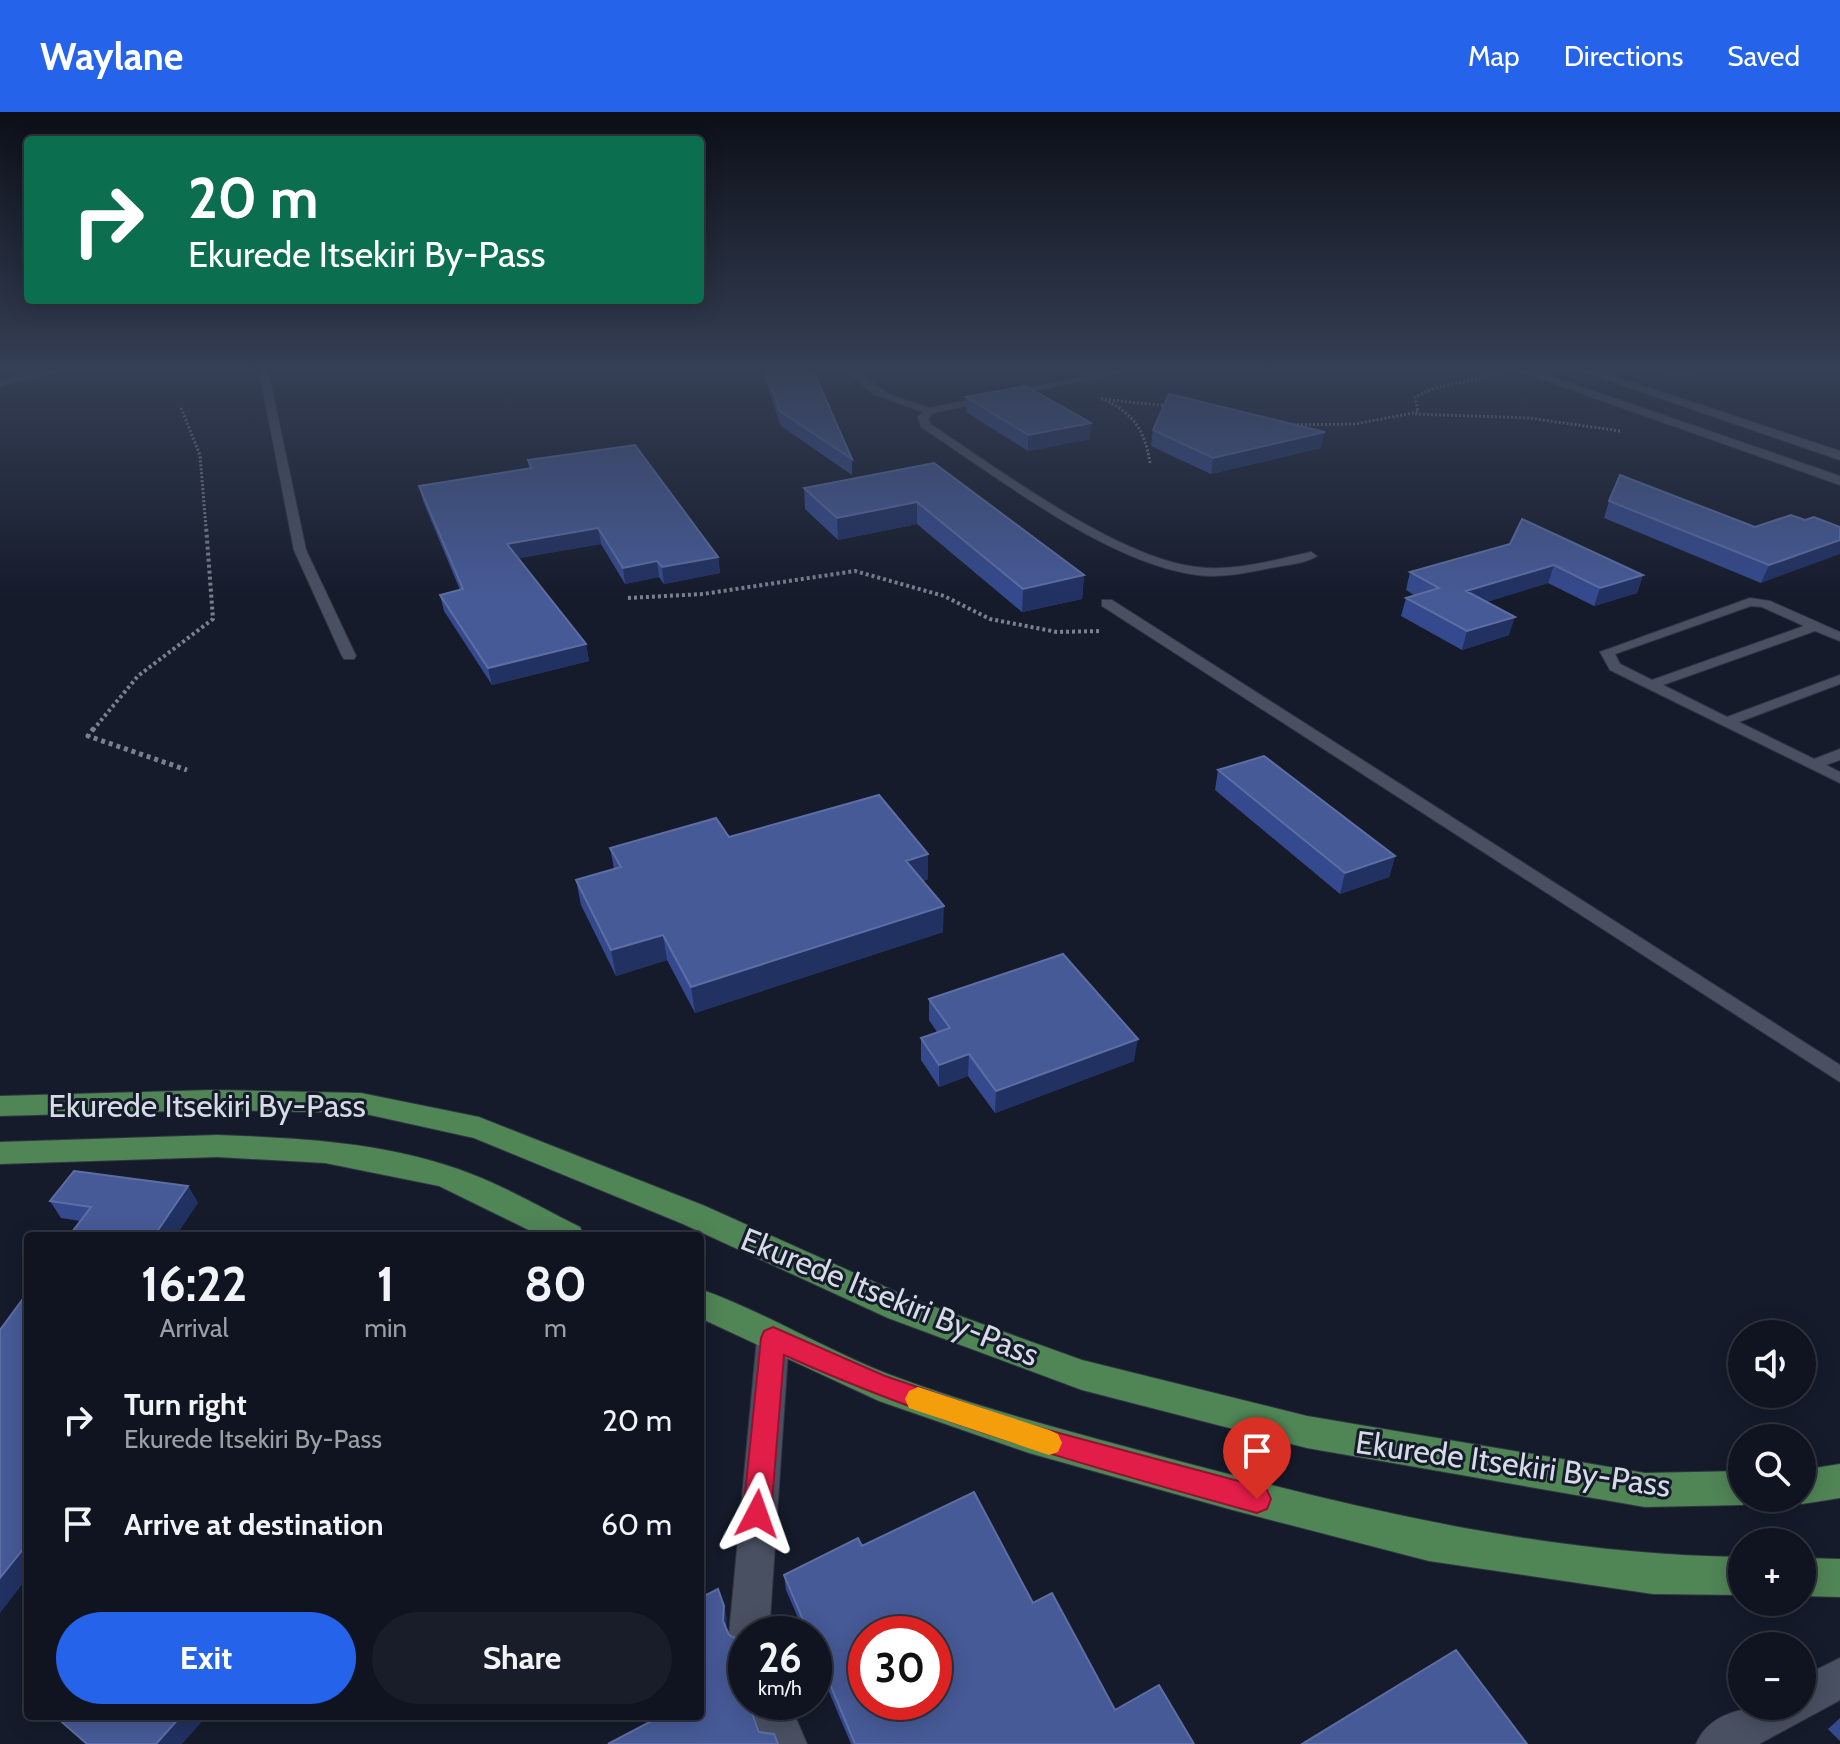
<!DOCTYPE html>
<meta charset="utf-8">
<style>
:root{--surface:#101420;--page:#191d29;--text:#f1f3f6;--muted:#9c9ea5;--line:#30333e;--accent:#2563eb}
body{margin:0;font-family:Cabin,sans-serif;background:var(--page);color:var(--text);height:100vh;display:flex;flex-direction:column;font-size:30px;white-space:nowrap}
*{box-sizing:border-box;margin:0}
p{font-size:26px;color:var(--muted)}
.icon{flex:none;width:44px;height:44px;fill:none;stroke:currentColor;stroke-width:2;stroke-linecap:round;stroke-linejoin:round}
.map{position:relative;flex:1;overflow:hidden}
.drawer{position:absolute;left:24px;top:1120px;width:680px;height:488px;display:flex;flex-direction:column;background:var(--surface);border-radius:8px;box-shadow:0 4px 20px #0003,0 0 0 2px var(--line)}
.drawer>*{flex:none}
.top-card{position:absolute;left:24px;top:24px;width:680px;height:168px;border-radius:8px;box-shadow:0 4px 20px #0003,0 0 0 2px var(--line);background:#0b6e4f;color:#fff;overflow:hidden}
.buttons{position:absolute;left:1728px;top:1208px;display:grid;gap:16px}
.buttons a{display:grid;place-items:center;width:88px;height:88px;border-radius:50%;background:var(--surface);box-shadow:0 4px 20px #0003,0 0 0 2px var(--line);font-size:40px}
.speed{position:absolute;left:728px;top:1504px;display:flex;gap:16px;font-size:40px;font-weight:700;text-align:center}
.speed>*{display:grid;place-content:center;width:104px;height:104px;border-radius:50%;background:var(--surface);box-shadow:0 4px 20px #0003,0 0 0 2px var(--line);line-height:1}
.speed small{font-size:20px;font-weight:400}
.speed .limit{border:12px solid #d22;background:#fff;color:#111}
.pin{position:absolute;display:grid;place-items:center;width:68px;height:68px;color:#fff;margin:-82px -34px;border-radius:50% 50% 50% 0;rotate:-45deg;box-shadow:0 0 8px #0007}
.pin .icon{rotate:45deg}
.me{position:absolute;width:88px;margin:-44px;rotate:4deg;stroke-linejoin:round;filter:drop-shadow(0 0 6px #0008)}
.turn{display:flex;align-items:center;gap:28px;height:168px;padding:0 32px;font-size:36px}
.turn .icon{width:104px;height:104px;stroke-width:2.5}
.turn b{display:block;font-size:56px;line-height:68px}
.eta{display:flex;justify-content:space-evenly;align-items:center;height:136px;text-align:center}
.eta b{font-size:48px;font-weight:700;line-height:56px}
.cta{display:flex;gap:16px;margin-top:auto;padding:16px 32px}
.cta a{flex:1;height:92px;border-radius:48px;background:var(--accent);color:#fff;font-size:32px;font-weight:700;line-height:92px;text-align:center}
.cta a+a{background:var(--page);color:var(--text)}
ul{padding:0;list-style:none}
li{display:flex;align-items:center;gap:24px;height:104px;padding:0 32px}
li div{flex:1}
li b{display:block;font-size:30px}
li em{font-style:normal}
header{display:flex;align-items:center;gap:48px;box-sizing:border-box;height:112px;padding:0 40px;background:var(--accent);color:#fff}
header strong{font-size:38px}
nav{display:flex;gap:44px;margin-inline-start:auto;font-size:28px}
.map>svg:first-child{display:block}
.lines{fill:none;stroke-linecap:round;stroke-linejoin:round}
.lane-casing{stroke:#313541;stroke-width:2}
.street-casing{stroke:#313541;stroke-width:2}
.primary-casing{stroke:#313541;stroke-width:2}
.path-far2{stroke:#7a808d;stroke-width:3;stroke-dasharray:2 2;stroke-linecap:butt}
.path-far1{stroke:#7a808d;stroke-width:4;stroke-dasharray:3 3;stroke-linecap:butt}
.path{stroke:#7a808d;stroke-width:5;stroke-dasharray:4 4;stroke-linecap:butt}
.lane{fill:#495062;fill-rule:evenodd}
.street{fill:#495062;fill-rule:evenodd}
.primary{fill:#508556;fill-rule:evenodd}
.wall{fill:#354a8e}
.shaded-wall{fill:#213162}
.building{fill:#465a97;stroke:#5d6ea4;stroke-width:2;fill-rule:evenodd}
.route{fill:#e11d48;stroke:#92132f;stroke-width:2}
.slow{fill:#f59e0b}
.labels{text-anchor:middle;stroke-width:6;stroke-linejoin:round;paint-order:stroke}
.near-street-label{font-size:32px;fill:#d6dbe6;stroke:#151b2b}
</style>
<header>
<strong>Waylane</strong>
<nav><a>Map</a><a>Directions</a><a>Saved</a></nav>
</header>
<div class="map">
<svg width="1840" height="1632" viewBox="0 0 1840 1632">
<rect width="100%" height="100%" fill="#151b2b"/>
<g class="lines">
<g class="lane-casing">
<path id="lane" d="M 49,258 L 66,258 L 0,274 L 0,268 Z
M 259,258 L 268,258 L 306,438 L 356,544 L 354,547 L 344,547 L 342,544 L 294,438 Z
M 846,258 L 855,258 L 890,283 L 930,296 L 1116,258 L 1132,258 L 933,301 L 928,306 L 930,312 C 999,357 1115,445 1196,455 C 1234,460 1274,448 1311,440 L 1317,444 C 1305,452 1284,453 1270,456 C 1246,461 1221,466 1197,463 C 1106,451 998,365 921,315 L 918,305 L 923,300 L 873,282 Z
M 1750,486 L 1770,489 L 1840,520 L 1840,529 L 1815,519 L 1663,573 L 1727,605 L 1840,563 L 1840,572 L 1739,610 L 1814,647 L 1840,637 L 1840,648 L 1826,653 L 1840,660 L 1840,671 L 1610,558 L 1600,540 ZM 1751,494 L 1762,495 L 1804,514 L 1652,568 L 1620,552 L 1615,542 Z
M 1102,488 L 1112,488 L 1840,953 L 1840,970 L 1102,494 Z"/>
</g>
<g class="street-casing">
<path id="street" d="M 1515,258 L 1532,258 L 1840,364 L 1840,373 Z
M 1578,258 L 1595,258 L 1840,339 L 1840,348 Z
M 773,1212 L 785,1216 L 789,1226 L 769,1522 L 746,1522 L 746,1540 L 735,1536 L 729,1522 L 757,1226 L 761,1216 Z
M 1840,1546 L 1840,1588 L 1759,1632 L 1696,1632 C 1713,1592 1765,1594 1802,1594 L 1802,1565 Z
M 749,1590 L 789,1590 L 807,1632 L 765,1632 Z"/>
</g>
<g class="primary-casing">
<path id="primary" d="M 213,978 L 361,981 L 479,1005 L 705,1094 L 910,1186 L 1082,1248 L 1307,1304 L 1645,1361 L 1742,1359 L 1742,1386 L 1756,1386 L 1742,1393 L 1645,1395 L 1307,1336 L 1082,1278 L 888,1206 L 683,1112 L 474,1026 L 361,1001 L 213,998 L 0,1004 L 0,984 Z
M 217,1023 C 298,1026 381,1030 458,1057 C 501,1072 540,1095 580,1115 L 584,1124 L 541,1124 L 439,1074 L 325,1051 L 217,1045 L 0,1052 L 0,1030 Z
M 700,1177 C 765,1200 824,1237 888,1262 C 980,1297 1076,1321 1171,1347 C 1358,1397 1548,1443 1742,1445 L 1742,1483 L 1653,1482 L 1429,1449 L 1229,1397 L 1029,1341 L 879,1289 L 700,1206 Z
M 1840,1352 L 1840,1386 L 1802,1392 L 1789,1387 L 1802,1386 L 1802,1358 Z
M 1802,1446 L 1840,1447 L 1840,1485 L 1802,1484 Z"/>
</g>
<path class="path-far2" d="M 1101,286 C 1132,300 1145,317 1150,351
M 1101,287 L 1169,294
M 181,296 L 200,343 L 206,416
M 1415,302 L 1529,306 L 1620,319
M 1293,313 L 1355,312 L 1418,300 L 1415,285 L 1435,276 L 1500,262"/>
<path class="path-far1" d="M 628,486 L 703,482 L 855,459 L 944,484 L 990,507 L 1057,520 L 1102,519
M 93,618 L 138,564 L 213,507 L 206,414"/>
<path class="path" d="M 94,616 L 88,624 L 187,658"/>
<use href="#lane" class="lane"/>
<use href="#street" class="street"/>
<use href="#primary" class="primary"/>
</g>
<path class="wall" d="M 762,258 L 813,258 L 852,347 L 852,363 L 781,314 Z
M 1653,258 L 1710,258 L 1677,266 Z
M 966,285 L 1090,327 L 1028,339 L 966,300 Z
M 1153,318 L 1321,336 L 1211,362 L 1151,334 Z
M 528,348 L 718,445 L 720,461 L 664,472 L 659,465 L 625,472 L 601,432 L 518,446 L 586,532 L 589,549 L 492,573 L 444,499 L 440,483 L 460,478 L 423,389 L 419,374 L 529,357 Z
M 934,351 L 1084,463 L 1082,487 L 1022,500 L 917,412 L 838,428 L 805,397 L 804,376 Z
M 1609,389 L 1755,415 L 1805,408 L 1761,471 L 1604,406 Z
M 1510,432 L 1643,463 L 1637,481 L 1594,494 L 1548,471 L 1486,490 L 1509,523 L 1462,538 L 1401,504 L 1406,486 L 1414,483 L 1406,478 L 1410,460 Z
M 1218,658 L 1395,744 L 1389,765 L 1340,782 L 1215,678 Z
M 729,725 L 928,767 L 923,769 L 943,820 L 695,901 L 667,848 L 616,864 L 581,793 L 576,768 L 614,757 L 610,736 Z
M 929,887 L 1134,949 L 995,1001 L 968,964 L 939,975 L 921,948 L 921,926 L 937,920 L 929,908 Z
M 188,1074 L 198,1091 L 80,1109 L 61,1106 L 50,1089 Z
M 862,1434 L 1033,1491 L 1115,1598 L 1194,1632 L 851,1632 L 814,1544 L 814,1522 L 805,1522 L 786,1478 L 784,1463 Z
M 1840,1606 L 1840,1629 L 1828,1617 Z"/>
<path class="shaded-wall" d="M 1680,258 L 1710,258 L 1677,266 Z
M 1091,311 L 1090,327 L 1028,339 L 1028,323 Z
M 1325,320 L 1321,336 L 1211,362 L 1213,346 Z
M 917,390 L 917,412 L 838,428 L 837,406 Z
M 598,416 L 601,432 L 510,448 L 507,432 Z
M 1840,428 L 1840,442 L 1761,471 L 1769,453 Z
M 718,445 L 720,461 L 664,472 L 662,455 Z
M 657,449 L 659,465 L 625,472 L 623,456 Z
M 1554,453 L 1548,471 L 1461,498 L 1466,479 Z
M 1084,463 L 1082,487 L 1022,500 L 1023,477 Z
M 1643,463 L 1637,481 L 1594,494 L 1600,476 Z
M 1515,505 L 1509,523 L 1462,538 L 1467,519 Z
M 586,532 L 589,549 L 492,573 L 488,556 Z
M 928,742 L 928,767 L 906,774 L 906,749 Z
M 1395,744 L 1389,765 L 1340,782 L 1345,761 Z
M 944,794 L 943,820 L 695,901 L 691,875 Z
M 663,823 L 667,848 L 616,864 L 611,838 Z
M 1138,927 L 1134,949 L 995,1001 L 996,979 Z
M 969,942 L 968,964 L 939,975 L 939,953 Z
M 188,1074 L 198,1091 L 176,1124 L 154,1124 Z
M 28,1431 L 28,1465 L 0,1501 L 0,1466 Z
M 724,1494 L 727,1508 L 726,1523 L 723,1509 Z
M 181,1604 L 207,1604 L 182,1632 L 156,1632 Z"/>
<path class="building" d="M 766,258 L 813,258 L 852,347 L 780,299 Z
M 1026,274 L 1091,311 L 1028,323 L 966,285 Z
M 1169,282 L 1325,320 L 1213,346 L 1153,318 Z
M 635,333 L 718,445 L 662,455 L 657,449 L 623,456 L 598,416 L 507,432 L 586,532 L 488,556 L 440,483 L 463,477 L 419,374 L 532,356 L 528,348 Z
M 934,351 L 1084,463 L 1023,477 L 917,390 L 837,406 L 804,376 Z
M 1620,363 L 1755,415 L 1791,403 L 1805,408 L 1814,405 L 1840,415 L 1840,428 L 1769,453 L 1609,389 Z
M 1522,407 L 1643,463 L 1600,476 L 1554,453 L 1466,479 L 1515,505 L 1467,519 L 1406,486 L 1439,476 L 1410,460 L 1510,432 Z
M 1264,644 L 1395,744 L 1345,761 L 1218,658 Z
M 879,683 L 928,742 L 906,749 L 944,794 L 691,875 L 663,823 L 611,838 L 576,768 L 621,755 L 610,736 L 716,706 L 729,725 Z
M 1063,842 L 1138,927 L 996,979 L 969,942 L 939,953 L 921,926 L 950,916 L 929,887 Z
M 74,1059 L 188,1074 L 154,1124 L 69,1124 L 91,1095 L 50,1089 Z
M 276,1120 L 287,1124 L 273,1124 Z
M 28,1180 L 28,1431 L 0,1466 L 0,1218 Z
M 974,1380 L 1033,1491 L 1052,1481 L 1115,1598 L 1159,1573 L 1194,1632 L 855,1632 L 814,1534 L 814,1522 L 809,1522 L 784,1463 L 858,1426 L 862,1434 ZM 866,1522 L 934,1522 L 934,1590 L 866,1590 Z
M 718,1477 L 724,1494 L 723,1509 L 729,1523 L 737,1527 L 746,1550 L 746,1573 L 743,1577 L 746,1584 L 746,1590 L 748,1590 L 759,1620 L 774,1622 L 778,1632 L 608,1632 L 661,1604 L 700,1604 L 700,1486 Z
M 1456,1538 L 1527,1632 L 1302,1632 Z
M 55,1604 L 181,1604 L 156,1632 L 87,1632 Z"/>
<linearGradient id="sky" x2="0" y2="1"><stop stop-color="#0c0f18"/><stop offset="0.53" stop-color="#353f55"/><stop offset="1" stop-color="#353f55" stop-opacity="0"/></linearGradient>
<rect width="1840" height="486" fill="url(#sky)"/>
<path class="route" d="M 773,1215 L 885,1264 L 1029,1313 L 1257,1374 L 1267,1378 L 1271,1387 L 1267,1397 L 1257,1401 C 1094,1356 939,1313 784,1243 L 771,1402 L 767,1412 L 757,1416 L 747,1412 L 743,1402 L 761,1226 L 764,1219 Z"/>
<path class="slow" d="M 918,1275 L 1049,1318 L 1058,1322 L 1062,1331 L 1058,1340 L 1049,1343 L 909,1296 L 905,1287 L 909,1279 Z"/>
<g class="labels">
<g class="near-street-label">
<text x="207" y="1005">Ekurede Itsekiri By-Pass</text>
<text transform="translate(890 1185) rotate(22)" y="11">Ekurede Itsekiri By-Pass</text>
<text transform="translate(1513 1352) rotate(8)" y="11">Ekurede Itsekiri By-Pass</text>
</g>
</g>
</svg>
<div class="buttons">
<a><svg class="icon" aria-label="sound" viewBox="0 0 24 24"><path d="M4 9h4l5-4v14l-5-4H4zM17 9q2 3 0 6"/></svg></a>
<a><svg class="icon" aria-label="search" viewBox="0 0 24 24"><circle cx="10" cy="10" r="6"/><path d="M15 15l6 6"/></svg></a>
<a>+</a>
<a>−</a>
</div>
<div class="speed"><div>26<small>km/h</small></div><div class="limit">30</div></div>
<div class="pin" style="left:1257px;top:1387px;background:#d93025"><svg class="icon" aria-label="arrive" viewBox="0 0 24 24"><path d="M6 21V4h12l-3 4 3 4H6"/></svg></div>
<svg class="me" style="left:757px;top:1402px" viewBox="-20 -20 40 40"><path d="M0-17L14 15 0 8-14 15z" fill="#e11d48" stroke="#fff" stroke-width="4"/></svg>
<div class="top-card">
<div class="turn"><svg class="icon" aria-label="right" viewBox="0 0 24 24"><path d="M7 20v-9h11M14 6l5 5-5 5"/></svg><div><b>20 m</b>Ekurede Itsekiri By-Pass</div></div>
</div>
<section class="drawer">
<div class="eta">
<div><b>16:22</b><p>Arrival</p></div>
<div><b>1</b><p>min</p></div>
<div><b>80</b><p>m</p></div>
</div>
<ul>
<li><svg class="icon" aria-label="right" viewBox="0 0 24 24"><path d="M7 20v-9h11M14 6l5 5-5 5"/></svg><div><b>Turn right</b><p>Ekurede Itsekiri By-Pass</p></div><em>20 m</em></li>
<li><svg class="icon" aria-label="arrive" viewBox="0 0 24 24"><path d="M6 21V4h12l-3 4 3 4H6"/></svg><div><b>Arrive at destination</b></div><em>60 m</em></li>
</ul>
<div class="cta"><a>Exit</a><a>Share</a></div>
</section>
</div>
